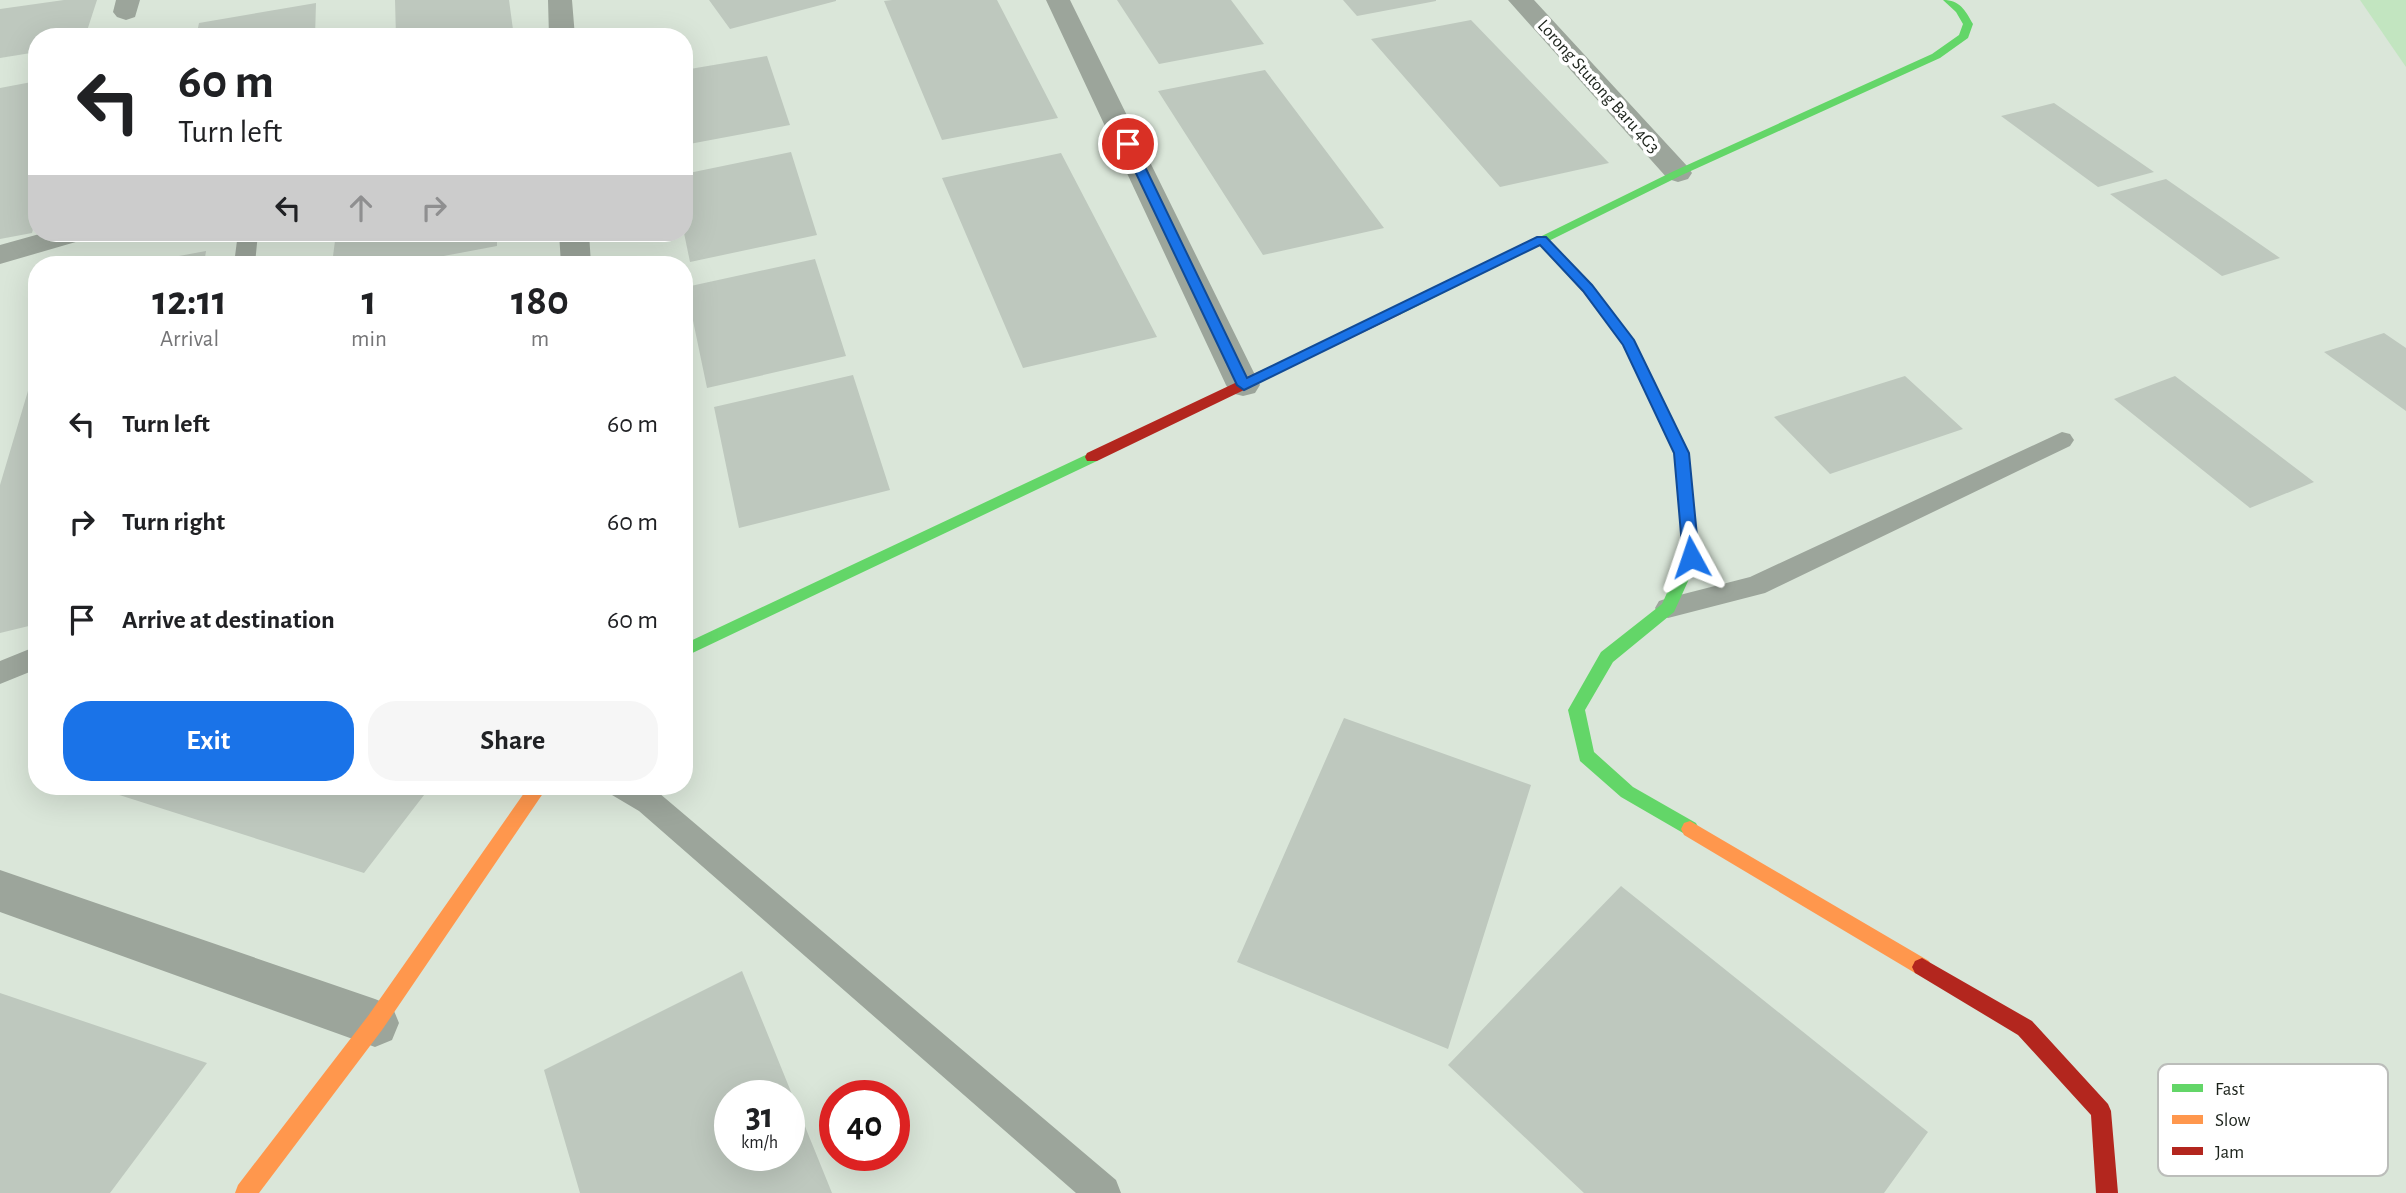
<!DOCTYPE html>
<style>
:root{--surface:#fff;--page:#f6f6f6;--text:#202124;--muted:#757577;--accent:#1a73e8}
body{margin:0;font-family:"Alegreya Sans",sans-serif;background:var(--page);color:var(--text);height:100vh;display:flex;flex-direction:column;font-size:26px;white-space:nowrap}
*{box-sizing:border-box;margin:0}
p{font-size:23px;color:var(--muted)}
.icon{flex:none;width:38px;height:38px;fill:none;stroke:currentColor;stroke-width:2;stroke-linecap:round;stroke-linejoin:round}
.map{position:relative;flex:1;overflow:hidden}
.side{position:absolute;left:28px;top:256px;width:665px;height:539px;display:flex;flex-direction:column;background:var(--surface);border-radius:28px;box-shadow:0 7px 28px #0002}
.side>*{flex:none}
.banner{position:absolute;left:28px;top:28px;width:665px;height:214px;border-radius:28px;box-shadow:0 7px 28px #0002;background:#fff;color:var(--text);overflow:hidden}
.speed{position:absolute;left:714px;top:1080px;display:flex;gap:14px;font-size:35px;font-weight:700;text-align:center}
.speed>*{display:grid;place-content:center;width:91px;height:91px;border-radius:50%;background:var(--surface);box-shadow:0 7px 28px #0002;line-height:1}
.speed small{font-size:18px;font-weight:400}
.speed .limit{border:10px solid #d22;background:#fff;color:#111}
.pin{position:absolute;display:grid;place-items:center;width:60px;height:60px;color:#fff;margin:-30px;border:4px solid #fff;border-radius:50%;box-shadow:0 2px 7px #0007}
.me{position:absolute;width:77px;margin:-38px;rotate:355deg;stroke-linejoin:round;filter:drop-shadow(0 0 5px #0008)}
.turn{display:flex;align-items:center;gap:24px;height:147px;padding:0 35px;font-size:32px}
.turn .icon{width:91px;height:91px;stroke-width:2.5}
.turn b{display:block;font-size:49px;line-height:60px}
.lanes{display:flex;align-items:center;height:66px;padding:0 35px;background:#0003;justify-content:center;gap:35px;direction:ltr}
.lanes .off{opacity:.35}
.eta{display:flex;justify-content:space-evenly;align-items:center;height:119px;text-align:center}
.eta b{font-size:42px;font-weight:700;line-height:49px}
.action{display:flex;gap:14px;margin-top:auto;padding:14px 35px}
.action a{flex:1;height:80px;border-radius:28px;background:var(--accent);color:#fff;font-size:28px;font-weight:700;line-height:80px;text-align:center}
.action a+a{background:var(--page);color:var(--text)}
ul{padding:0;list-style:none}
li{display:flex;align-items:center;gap:21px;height:98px;padding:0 35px}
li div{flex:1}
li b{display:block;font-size:26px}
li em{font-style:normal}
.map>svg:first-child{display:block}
.green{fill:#c2e5c0}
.building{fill:#bec8be;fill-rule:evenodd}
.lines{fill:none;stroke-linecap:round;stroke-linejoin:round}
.lane{fill:#9ca59b;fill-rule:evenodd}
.street{fill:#9ca59b;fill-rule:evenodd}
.fast{fill:#63d668;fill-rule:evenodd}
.slow{fill:#ff974d;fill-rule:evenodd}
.jam{fill:#b3261e;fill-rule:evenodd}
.route{fill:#1a73e8;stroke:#114b97;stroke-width:2}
.labels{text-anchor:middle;stroke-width:7;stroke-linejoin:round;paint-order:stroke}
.far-street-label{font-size:18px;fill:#1b221a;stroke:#fff}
.key{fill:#fff;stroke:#bbbdba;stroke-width:2}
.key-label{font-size:19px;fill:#1b221a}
</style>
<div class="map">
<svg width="2406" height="1193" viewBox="0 0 2406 1193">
<rect width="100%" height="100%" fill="#dae6d9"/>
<path class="green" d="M 2360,0 L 2406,0 L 2406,67 Z"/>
<path class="building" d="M 64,0 L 97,0 L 85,37 L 37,37 L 37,52 L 0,58 L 0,9 Z
M 395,0 L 509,0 L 514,37 L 396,37 Z
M 709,0 L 836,0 L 836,1 L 730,29 Z
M 892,0 L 997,0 L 1058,118 L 942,140 L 884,1 Z
M 1117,0 L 1231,0 L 1264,44 L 1159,64 Z
M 1343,0 L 1436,0 L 1436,1 L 1357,16 Z
M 316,3 L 315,37 L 196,37 L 199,23 Z
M 1471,20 L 1609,163 L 1500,187 L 1371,39 Z
M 767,56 L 790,125 L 684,145 L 684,70 Z
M 1265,70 L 1384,228 L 1263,255 L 1158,91 Z
M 37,81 L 37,213 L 32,233 L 0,239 L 0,88 Z
M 2054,103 L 2154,172 L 2098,187 L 2001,116 Z
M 791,152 L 817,235 L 690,262 L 684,233 L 684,174 Z
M 1061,153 L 1157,337 L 1023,368 L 942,178 Z
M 2166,179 L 2280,258 L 2222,276 L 2110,194 Z
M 336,233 L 497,233 L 497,246 L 401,264 L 332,264 Z
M 206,251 L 204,264 L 142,264 L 141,263 Z
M 815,259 L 846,356 L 707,388 L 686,287 Z
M 2384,333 L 2406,348 L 2406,411 L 2324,352 Z
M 36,364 L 37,624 L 0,633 L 0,485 Z
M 853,375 L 890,490 L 739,528 L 714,407 Z
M 1905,376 L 1963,429 L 1830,474 L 1774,417 Z
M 2175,376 L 2314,482 L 2250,508 L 2114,399 Z
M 1344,718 L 1531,785 L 1448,1049 L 1237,962 Z
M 91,786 L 431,786 L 364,873 Z
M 1621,886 L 1928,1132 L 1884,1193 L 1584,1193 L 1448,1065 Z
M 742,971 L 832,1193 L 580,1193 L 544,1070 ZM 730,1096 L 789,1096 L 789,1155 L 730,1155 Z
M 0,993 L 207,1063 L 110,1193 L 0,1193 Z"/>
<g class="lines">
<path class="lane" d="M 238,233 L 258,233 L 255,264 L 234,264 Z
M 2062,432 L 2070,434 L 2074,440 L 2070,446 L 1765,593 L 1668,618 L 1659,615 L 1655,608 L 1659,601 L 1668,598 L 1750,577 Z
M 37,646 L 37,669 L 0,684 L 0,661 Z
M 608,786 L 647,786 L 659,793 L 1116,1180 L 1121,1193 L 1076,1193 L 639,811 L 612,795 Z"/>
<path class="street" d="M 116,0 L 140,0 L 135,17 L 126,20 L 117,17 L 113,12 Z
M 548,0 L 572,0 L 575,37 L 549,37 Z
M 1046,0 L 1070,0 L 1260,385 L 1255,393 L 1243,396 L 1231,393 L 1226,385 Z
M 1508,0 L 1534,0 L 1688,167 L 1692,173 L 1688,179 L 1678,182 L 1668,179 Z
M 43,233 L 90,233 L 86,239 L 0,264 L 0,245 Z
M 559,233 L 589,233 L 591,264 L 561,264 Z
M 0,870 L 375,999 L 392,1006 L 399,1023 L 392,1040 L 375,1047 L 0,912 Z"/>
<path class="fast" d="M 1943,0 C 1960,0 1965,10 1973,24 L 1968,38 L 1940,58 L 1682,175 L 1401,314 L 1396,315 L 1389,311 L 1674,171 L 1932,54 L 1959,35 L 1963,24 L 1956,12 Z
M 1664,413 L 1669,415 L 1688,453 L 1699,557 L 1674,612 L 1613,662 L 1585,710 L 1594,752 L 1633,787 L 1696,823 L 1699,829 L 1696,835 L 1690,837 L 1621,797 L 1580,761 L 1568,710 L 1601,652 L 1662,604 L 1683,557 L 1674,453 L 1657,418 Z
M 1092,452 L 1097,453 L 1099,457 L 1097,461 L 684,657 L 684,644 Z"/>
<path class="slow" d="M 1542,236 L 1546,237 L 1592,285 L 1634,340 L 1671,418 L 1669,421 L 1659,421 L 1623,344 L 1582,291 L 1538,243 L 1536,240 Z
M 529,786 L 548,786 L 382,1030 L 259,1193 L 235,1193 L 238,1185 L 368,1016 Z
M 1690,821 L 1929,961 L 1932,967 L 1929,973 L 1922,976 L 1915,973 L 1684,835 L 1681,829 L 1684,823 Z"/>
<path class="jam" d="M 1396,307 L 1403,311 L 1401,314 L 1097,461 L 1087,461 L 1085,457 L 1087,453 Z
M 1922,958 L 2032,1021 L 2108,1104 L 2111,1111 L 2118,1193 L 2096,1193 L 2091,1115 L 2018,1035 L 1915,973 L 1912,967 L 1915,961 Z"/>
</g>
<path class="route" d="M 1128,141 L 1134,144 L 1247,378 L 1537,237 L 1546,237 L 1592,285 L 1634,340 L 1689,453 L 1699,557 L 1696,562 L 1685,562 L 1683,557 L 1674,453 L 1623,345 L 1583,291 L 1540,245 L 1244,390 L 1237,385 L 1122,144 Z"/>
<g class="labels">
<g class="far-street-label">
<text transform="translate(1599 86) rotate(48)" y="6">Lorong Stutong Baru 4G3</text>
</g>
</g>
<rect x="2158" y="1064" width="230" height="112" rx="10" class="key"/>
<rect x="2172" y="1084" width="31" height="8" fill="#63d668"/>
<rect x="2172" y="1115" width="31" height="9" fill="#ff974d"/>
<rect x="2172" y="1147" width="31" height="8" fill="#b3261e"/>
<g class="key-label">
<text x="2215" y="1095">Fast</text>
<text x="2215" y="1126">Slow</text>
<text x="2215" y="1158">Jam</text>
</g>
</svg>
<div class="speed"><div>31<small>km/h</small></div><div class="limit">40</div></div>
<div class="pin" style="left:1128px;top:144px;background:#d93025"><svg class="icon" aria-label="arrive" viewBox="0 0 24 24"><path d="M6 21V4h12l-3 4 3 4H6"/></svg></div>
<svg class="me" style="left:1691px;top:557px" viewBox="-20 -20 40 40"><path d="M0-17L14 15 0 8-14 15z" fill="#1a73e8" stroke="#fff" stroke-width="4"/></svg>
<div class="banner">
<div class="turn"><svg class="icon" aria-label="left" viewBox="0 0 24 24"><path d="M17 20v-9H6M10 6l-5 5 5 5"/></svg><div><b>60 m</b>Turn left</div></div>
<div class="lanes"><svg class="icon" aria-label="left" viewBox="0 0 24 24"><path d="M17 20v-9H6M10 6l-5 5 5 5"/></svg><svg class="icon off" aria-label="ahead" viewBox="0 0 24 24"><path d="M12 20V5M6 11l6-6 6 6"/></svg><svg class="icon off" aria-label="right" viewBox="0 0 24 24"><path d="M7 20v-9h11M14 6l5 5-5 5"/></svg></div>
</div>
<section class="side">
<div class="eta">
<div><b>12:11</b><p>Arrival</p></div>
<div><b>1</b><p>min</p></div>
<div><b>180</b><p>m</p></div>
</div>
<ul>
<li><svg class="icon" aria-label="left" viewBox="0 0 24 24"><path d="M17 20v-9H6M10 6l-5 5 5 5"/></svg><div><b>Turn left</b></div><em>60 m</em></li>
<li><svg class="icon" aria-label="right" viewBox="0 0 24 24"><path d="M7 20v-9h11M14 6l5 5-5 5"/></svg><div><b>Turn right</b></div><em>60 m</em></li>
<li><svg class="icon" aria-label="arrive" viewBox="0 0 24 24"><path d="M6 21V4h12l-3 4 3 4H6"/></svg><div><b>Arrive at destination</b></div><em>60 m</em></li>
</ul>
<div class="action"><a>Exit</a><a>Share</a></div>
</section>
</div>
